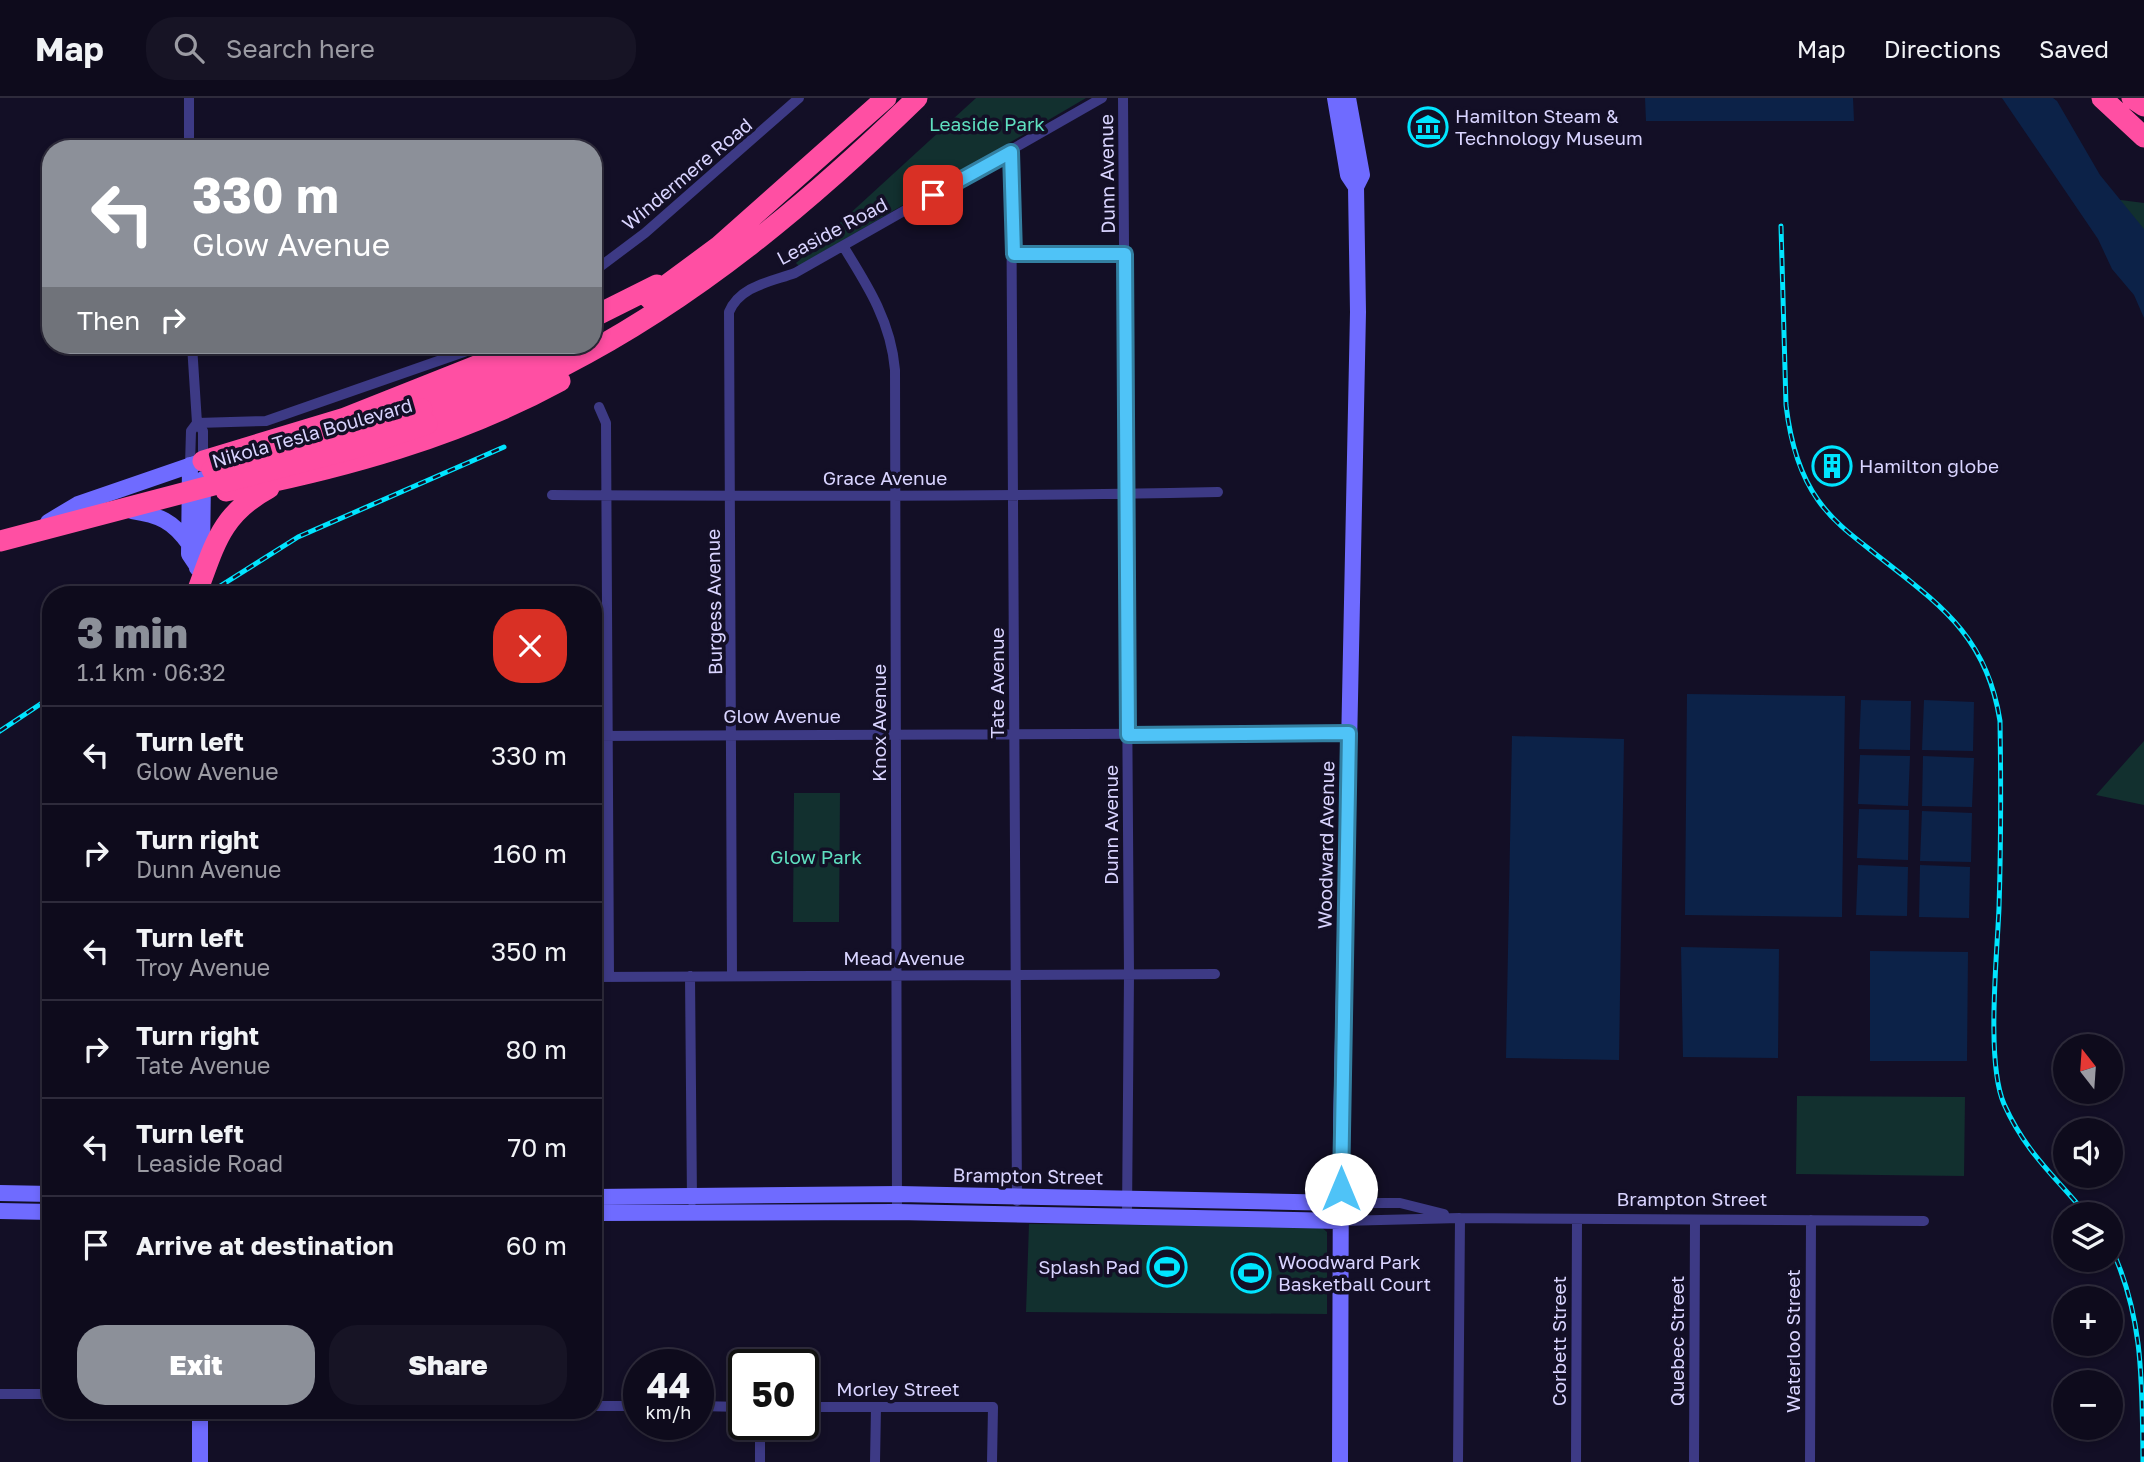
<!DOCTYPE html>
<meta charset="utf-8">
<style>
:root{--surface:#0e0b1c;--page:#171425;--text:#f1f3f6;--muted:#9b9ba3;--line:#2e2b3b;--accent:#8c9099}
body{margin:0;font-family:"Golos Text",sans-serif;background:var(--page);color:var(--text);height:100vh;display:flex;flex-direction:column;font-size:26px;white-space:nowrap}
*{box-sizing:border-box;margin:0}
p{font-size:23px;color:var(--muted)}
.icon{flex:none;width:38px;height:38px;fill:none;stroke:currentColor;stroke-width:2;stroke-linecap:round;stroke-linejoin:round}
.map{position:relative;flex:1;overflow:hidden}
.drawer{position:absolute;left:42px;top:488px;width:560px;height:833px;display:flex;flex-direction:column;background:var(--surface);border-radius:28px;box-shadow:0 4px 10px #0003,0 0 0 2px var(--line)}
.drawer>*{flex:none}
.hud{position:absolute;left:42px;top:42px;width:560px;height:214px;border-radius:28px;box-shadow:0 4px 10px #0003,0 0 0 2px var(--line);background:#8c9099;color:#fff;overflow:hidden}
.needle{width:46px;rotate:343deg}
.buttons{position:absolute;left:2053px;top:936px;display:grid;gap:14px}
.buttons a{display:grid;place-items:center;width:70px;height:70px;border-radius:50%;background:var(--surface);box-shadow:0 4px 10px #0003,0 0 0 2px var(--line);font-size:35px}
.speed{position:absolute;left:623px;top:1251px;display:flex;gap:14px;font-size:35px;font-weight:700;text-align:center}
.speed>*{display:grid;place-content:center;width:91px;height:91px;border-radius:50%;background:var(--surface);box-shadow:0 4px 10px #0003,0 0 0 2px var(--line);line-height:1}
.speed small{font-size:18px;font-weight:400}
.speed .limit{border:4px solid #111;border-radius:10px;background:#fff;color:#111}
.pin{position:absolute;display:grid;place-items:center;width:60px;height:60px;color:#fff;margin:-30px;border-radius:14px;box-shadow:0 4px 10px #0006}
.me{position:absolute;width:77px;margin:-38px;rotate:0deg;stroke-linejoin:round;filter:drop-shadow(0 0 5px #0008)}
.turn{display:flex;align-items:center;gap:24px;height:147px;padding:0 35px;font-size:32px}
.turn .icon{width:91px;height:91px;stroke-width:2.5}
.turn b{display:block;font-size:49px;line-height:60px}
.then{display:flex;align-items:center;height:66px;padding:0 35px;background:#0003;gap:14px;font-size:26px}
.round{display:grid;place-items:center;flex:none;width:74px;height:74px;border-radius:28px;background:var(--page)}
.headline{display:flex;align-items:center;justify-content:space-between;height:119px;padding:0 35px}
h1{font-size:42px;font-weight:800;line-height:52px;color:var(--accent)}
.button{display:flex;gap:14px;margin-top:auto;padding:14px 35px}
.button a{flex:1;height:80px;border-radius:28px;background:var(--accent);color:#fff;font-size:28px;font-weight:800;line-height:80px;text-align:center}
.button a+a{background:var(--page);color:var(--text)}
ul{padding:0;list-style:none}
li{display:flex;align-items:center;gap:21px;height:98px;padding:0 35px;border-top:2px solid var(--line)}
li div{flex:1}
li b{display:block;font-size:26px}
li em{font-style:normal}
header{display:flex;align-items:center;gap:42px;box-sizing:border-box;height:98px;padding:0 35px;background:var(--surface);border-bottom:2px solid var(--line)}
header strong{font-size:33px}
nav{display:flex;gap:38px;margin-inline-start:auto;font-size:24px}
.search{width:490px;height:63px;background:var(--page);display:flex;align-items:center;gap:18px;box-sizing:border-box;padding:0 24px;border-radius:28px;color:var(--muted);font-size:26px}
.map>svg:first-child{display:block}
.green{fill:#12302f}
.water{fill:#0c2248}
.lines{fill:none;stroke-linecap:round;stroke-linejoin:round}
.street{stroke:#3d3a85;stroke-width:10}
.secondary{stroke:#6f6bff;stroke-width:16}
.highway{stroke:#ff4fa3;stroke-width:21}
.rail-casing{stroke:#00e5ff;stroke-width:5}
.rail{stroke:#130f26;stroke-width:2.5;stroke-dasharray:8;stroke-linecap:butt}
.highway-bridge{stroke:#ff4fa3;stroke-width:21}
.route-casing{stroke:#337fa1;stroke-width:18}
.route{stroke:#4fc3f7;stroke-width:12}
.labels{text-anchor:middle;stroke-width:7;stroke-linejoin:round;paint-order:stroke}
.poi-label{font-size:19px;fill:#d9d4ff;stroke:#130f26;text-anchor:start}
.park-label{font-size:19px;fill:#5fe0c0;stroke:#130f26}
.street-label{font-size:19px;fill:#d9d4ff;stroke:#130f26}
</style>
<header>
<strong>Map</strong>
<div class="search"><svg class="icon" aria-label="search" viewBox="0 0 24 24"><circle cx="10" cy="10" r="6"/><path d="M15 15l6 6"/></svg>Search here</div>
<nav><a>Map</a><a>Directions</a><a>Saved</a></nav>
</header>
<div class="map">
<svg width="2144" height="1364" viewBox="0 0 2144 1364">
<rect width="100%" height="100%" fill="#130f26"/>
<path class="green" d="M 976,0 L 1086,0 L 799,168 L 796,165 Z
M 2113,101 L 2144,105 L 2144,148 Z
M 2144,643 L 2144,707 L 2096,697 Z
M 794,695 L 840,695 L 839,824 L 793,824 Z
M 1797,998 L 1965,999 L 1964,1078 L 1796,1076 Z
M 1029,1126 L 1321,1129 L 1327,1134 L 1327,1216 L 1026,1214 Z"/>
<path class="water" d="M 1645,0 L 1853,0 L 1854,23 L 1646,23 Z
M 2002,0 L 2053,0 L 2057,3 L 2100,77 L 2144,131 L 2144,220 L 2134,197 L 2112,171 L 2098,141 Z
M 1687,596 L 1845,598 L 1842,819 L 1685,817 Z
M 1861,602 L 1911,603 L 1910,652 L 1859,651 Z
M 1924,602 L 1974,604 L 1973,653 L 1922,652 Z
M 1512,638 L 1624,641 L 1619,962 L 1506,960 Z
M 1860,657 L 1910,658 L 1908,708 L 1858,706 Z
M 1923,658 L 1974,660 L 1972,709 L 1922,708 Z
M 1859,711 L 1909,712 L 1908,762 L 1857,760 Z
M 1922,713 L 1972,715 L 1971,764 L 1920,763 Z
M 1858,767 L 1908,769 L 1907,818 L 1856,817 Z
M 1920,767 L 1970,769 L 1969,820 L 1919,819 Z
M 1681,849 L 1779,851 L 1778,960 L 1683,959 Z
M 1870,853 L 1968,854 L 1967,963 L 1870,963 Z
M1157 1169a10 10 0 1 1 20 0a10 10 0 1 1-20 0Z"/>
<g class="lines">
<path class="street" d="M 1123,0 L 1129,877 L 1127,1118
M 189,51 L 189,0
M 1011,54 L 1017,1103
M 843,148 C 868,188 891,224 895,272 L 897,1114
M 1014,156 L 1125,155
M 593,174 L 645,135 L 799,0
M 192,247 L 197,325 L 203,333 L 203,363
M 599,309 L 606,325 L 609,878
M 197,325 L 266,323 L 484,247
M 190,367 L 191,333 L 197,325
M 552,397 C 774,398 996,399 1218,394
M 593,638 L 1349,635
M 690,878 L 692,1103
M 732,878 L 729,214 C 740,188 770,184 795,175 L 1102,0
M 593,879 L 1215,876
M 1341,1105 L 1400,1105 L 1444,1116
M 1341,1123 L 1460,1120 L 1924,1123
M 0,1296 L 51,1296
M 593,1308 L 639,1308
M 698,1308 L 744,1309
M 803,1309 L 993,1309 L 992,1364
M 760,1364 L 760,1326
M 875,1364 L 876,1309
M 1458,1364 L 1460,1120
M 1576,1364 L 1577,1122
M 1694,1364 L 1695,1122
M 1810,1364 L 1811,1122"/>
<path class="secondary" d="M 1335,0 L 1348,77 L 1356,89
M 190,367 L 189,456 L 197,468
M 132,413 C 159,417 173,423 189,446
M 48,424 L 78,406 L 203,363
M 197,470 L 202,455 L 203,381
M 0,1095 L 51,1096
M 593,1099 L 899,1096 L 1341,1105
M 0,1113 L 51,1114
M 593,1115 L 897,1114 L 1341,1123
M 200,1312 L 200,1364
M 1340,1364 L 1341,1036 L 1358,214 L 1356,89 L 1362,77 L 1348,0"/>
<path class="highway" d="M 2102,0 L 2144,39
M 2132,0 L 2144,8
M 649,200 L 718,149 L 886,0
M 593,219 L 657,187
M 422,311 L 503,279 L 570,247
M 427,326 C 473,307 519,290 563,268 C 696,200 811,103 917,0
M 203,363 L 345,320 L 529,247
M 226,393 C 341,371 457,339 560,283
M 197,494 C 215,446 221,416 269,390"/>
<g class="rail-casing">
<path id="rail" d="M 1781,128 L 1786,307 C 1790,341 1798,374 1818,402 C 1832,422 1850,436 1868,450 C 1934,503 1986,533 2000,623 C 2001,685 2001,747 1999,810 C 1997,858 1986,965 2004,1006 C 2026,1055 2054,1077 2086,1116
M 206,497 L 298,439 L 504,349
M 0,633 L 51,599
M 2110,1147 C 2144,1219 2142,1285 2143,1364"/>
</g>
<use href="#rail" class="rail"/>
<path class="highway-bridge" d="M 212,372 L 357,333 L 422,311
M 0,443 L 355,350 L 427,326"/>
</g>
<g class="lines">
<g class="route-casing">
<path id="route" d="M 933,97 L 1011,54 L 1014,156 L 1125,156 L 1128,637 L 1349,635 L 1341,1091"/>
</g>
<use href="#route" class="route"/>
</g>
<defs>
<g id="museum-ring" transform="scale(2.0125)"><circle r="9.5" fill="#130f26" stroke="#00e5ff" stroke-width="1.5"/><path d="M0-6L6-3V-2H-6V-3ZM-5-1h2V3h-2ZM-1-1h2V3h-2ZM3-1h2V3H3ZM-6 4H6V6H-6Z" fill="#00e5ff"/></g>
<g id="building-ring" transform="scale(2.0125)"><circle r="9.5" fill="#130f26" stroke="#00e5ff" stroke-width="1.5"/><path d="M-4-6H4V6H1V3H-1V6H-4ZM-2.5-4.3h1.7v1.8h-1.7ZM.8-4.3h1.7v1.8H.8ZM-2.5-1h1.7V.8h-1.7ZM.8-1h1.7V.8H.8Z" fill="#00e5ff"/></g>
<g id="stadium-ring" transform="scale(2.0125)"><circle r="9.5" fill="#130f26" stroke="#00e5ff" stroke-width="1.5"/><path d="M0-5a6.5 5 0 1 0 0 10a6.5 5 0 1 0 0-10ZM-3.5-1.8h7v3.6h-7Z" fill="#00e5ff"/></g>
</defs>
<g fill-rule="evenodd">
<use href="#museum-ring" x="1428" y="29"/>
<use href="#building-ring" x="1832" y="368"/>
<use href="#stadium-ring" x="1167" y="1169"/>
<use href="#stadium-ring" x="1251" y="1175"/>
</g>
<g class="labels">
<g class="poi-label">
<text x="1455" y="25">Hamilton Steam &amp;<tspan x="1455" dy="22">Technology Museum</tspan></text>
<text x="1859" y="375">Hamilton globe</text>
<text x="1278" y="1171">Woodward Park<tspan x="1278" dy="22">Basketball Court</tspan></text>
<text x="1140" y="1176" text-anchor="end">Splash Pad</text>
</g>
<g class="park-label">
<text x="987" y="33">Leaside Park</text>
<text x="816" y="766">Glow Park</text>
</g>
<g class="street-label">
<text transform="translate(687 76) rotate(-40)" y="7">Windermere Road</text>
<text transform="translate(1107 76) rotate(-91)" y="7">Dunn Avenue</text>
<text transform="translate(832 133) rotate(-28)" y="7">Leaside Road</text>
<text transform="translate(312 335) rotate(-16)" y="7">Nikola Tesla Boulevard</text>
<text x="885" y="387">Grace Avenue</text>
<text transform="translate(714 504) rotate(-91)" y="7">Burgess Avenue</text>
<text transform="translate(997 585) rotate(-90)" y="7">Tate Avenue</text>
<text x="782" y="625">Glow Avenue</text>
<text transform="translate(879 625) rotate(-90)" y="7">Knox Avenue</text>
<text transform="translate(1111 727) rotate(-90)" y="7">Dunn Avenue</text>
<text transform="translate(1326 747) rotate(-89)" y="7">Woodward Avenue</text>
<text x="904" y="867">Mead Avenue</text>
<text transform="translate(1028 1078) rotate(1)" y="7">Brampton Street</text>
<text x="1692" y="1108">Brampton Street</text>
<text transform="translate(1559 1243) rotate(-90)" y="7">Corbett Street</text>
<text transform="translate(1677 1243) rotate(-90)" y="7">Quebec Street</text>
<text transform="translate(1793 1243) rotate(-90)" y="7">Waterloo Street</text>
<text x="898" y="1298">Morley Street</text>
</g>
</g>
</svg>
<div class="buttons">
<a><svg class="needle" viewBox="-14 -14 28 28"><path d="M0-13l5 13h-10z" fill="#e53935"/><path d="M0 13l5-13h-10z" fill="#9b9ba3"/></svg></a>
<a><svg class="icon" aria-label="sound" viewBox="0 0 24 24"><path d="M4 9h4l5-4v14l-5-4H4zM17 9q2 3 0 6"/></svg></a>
<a><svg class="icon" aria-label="layers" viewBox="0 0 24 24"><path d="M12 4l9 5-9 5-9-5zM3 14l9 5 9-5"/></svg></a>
<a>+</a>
<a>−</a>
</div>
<div class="speed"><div>44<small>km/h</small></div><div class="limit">50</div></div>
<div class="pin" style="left:933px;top:97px;background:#d93025"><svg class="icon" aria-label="arrive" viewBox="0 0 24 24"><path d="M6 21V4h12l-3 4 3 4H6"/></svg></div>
<svg class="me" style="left:1341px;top:1091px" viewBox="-20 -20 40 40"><circle r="19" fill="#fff"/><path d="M0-13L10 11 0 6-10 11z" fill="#4fc3f7"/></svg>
<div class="hud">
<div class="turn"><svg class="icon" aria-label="left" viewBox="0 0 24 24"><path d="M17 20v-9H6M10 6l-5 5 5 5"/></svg><div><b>330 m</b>Glow Avenue</div></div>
<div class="then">Then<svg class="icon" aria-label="right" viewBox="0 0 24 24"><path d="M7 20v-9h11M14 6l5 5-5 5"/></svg></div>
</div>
<section class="drawer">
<div class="headline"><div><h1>3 min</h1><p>1.1 km · 06:32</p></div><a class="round" style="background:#d93025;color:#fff"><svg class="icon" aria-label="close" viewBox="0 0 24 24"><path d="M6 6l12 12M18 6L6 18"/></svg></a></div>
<ul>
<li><svg class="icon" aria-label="left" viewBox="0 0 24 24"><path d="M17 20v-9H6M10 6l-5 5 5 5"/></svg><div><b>Turn left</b><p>Glow Avenue</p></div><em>330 m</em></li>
<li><svg class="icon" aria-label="right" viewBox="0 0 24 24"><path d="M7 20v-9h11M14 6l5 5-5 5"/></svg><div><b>Turn right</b><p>Dunn Avenue</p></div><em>160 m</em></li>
<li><svg class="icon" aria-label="left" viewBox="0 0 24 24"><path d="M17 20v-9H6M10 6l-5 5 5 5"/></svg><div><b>Turn left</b><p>Troy Avenue</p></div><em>350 m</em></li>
<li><svg class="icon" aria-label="right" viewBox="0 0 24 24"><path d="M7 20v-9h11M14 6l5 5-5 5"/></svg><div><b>Turn right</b><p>Tate Avenue</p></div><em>80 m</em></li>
<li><svg class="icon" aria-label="left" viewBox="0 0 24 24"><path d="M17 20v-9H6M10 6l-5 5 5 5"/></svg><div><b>Turn left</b><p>Leaside Road</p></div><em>70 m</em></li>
<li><svg class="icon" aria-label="arrive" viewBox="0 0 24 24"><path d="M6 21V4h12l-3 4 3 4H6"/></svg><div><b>Arrive at destination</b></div><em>60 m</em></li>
</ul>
<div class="button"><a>Exit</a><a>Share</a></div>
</section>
</div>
